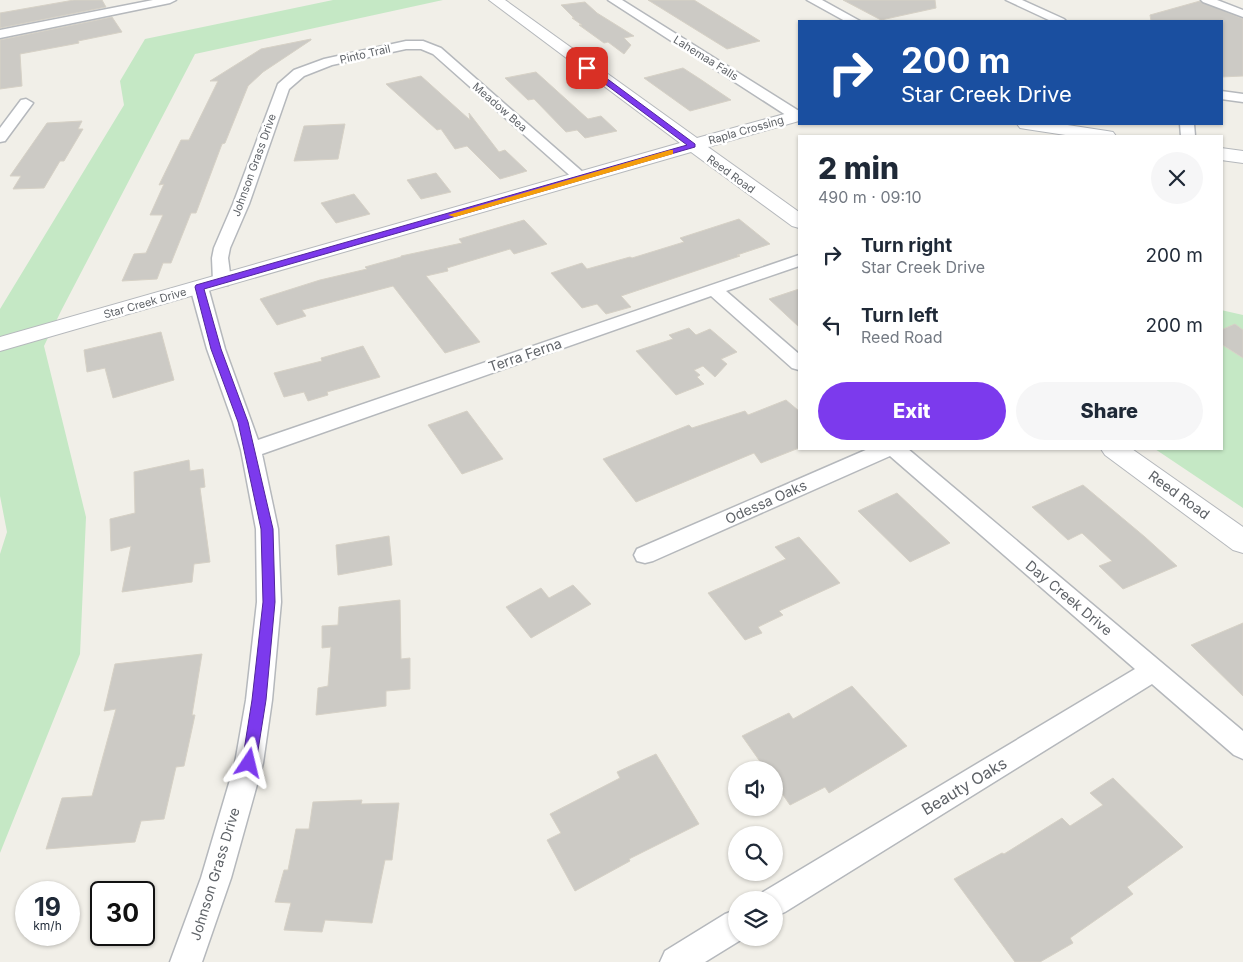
<!DOCTYPE html>
<meta charset="utf-8">
<style>
:root{--surface:#fff;--page:#f6f6f7;--text:#1f2937;--muted:#747a83;--accent:#7c3aed}
body{margin:0;font-family:Inter,sans-serif;background:var(--page);color:var(--text);height:100vh;display:flex;flex-direction:column;font-size:19px;white-space:nowrap}
*{box-sizing:border-box;margin:0}
p{font-size:16px;color:var(--muted)}
.icon{flex:none;width:28px;height:28px;fill:none;stroke:currentColor;stroke-width:2;stroke-linecap:round;stroke-linejoin:round}
.map{position:relative;flex:1;overflow:hidden}
.panel{position:absolute;left:798px;top:135px;width:425px;height:315px;display:flex;flex-direction:column;background:var(--surface);border-radius:0px;box-shadow:0 1px 4px #0004}
.panel>*{flex:none}
.top-card{position:absolute;left:798px;top:20px;width:425px;height:105px;border-radius:0px;box-shadow:0 1px 4px #0004;background:#1a4fa0;color:#fff;overflow:hidden}
.controls{position:absolute;left:728px;top:761px;display:grid;gap:10px}
.controls a{display:grid;place-items:center;width:55px;height:55px;border-radius:50%;background:var(--surface);box-shadow:0 1px 4px #0004;font-size:25px}
.speed{position:absolute;left:15px;top:881px;display:flex;gap:10px;font-size:25px;font-weight:700;text-align:center}
.speed>*{display:grid;place-content:center;width:65px;height:65px;border-radius:50%;background:var(--surface);box-shadow:0 1px 4px #0004;line-height:1}
.speed small{font-size:12px;font-weight:400}
.speed .limit{border:2px solid #111;border-radius:8px;background:#fff;color:#111}
.pin{position:absolute;display:grid;place-items:center;width:42px;height:42px;color:#fff;margin:-21px;border-radius:10px;box-shadow:0 2px 8px #0006}
.me{position:absolute;width:55px;margin:-28px;rotate:10deg;stroke-linejoin:round;filter:drop-shadow(0 0 4px #0008)}
.turn{display:flex;align-items:center;gap:18px;height:105px;padding:0 20px;font-size:22px}
.turn .icon{width:65px;height:65px;stroke-width:2.5}
.turn b{display:block;font-size:35px;line-height:42px}
.round{display:grid;place-items:center;flex:none;width:52px;height:52px;border-radius:26px;background:var(--page)}
.overview{display:flex;align-items:center;justify-content:space-between;height:85px;padding:0 20px}
h1{font-size:30px;font-weight:800;line-height:38px}
.primary-button{display:flex;gap:10px;margin-top:auto;padding:10px 20px}
.primary-button a{flex:1;height:58px;border-radius:30px;background:var(--accent);color:#fff;font-size:20px;font-weight:800;line-height:58px;text-align:center}
.primary-button a+a{background:var(--page);color:var(--text)}
ul{padding:0;list-style:none}
li{display:flex;align-items:center;gap:15px;height:70px;padding:0 20px}
li div{flex:1}
li b{display:block;font-size:19px}
li em{font-style:normal}
.map>svg:first-child{display:block}
.green{fill:#c5e8c5}
.building{fill:#cccac5;stroke:#d6d1c6}
.lines{fill:none;stroke-linecap:round;stroke-linejoin:round}
.minor-casing{stroke:#b5b8bc;stroke-width:3}
.tertiary-casing{stroke:#b5b8bc;stroke-width:2}
.minor{fill:#fff;fill-rule:evenodd}
.tertiary{fill:#fff;fill-rule:evenodd}
.route{fill:#7c3aed;stroke:#51269a}
.slow{fill:#f59e0b}
.labels{text-anchor:middle;stroke-width:5;stroke-linejoin:round;paint-order:stroke}
.far-street-label{font-size:11px;fill:#5f6368;stroke:#fff}
.street-label{font-size:14px;fill:#5f6368;stroke:#fff}
.near-street-label{font-size:16px;fill:#5f6368;stroke:#fff}
</style>
<div class="map">
<svg width="1243" height="962" viewBox="0 0 1243 962">
<rect width="100%" height="100%" fill="#f1efe8"/>
<path class="green" d="M 333,0 L 443,0 L 195,54 L 61,311 L 44,346 L 86,517 L 80,654 L 0,853 L 0,554 L 7,532 L 0,496 L 0,309 L 124,105 L 120,81 L 145,39 Z
M 1221,310 L 1243,315 L 1243,330 L 1235,325 L 1221,330 Z
M 1221,344 L 1243,358 L 1243,508 L 1155,449 L 1221,449 Z"/>
<path class="building" d="M 74,0 L 102,0 L 106,7 L 0,28 L 0,13 Z
M 648,0 L 694,0 L 760,41 L 727,49 Z
M 843,0 L 935,0 L 936,8 L 881,20 Z
M 1200,1 L 1243,19 L 1243,76 L 1221,77 L 1221,21 L 1151,21 L 1150,15 Z
M 585,2 L 597,13 L 634,36 L 624,38 L 631,45 L 624,54 L 608,42 L 604,43 L 579,25 L 582,25 L 572,18 L 574,18 L 561,5 Z
M 112,17 L 122,32 L 78,41 L 79,43 L 20,54 L 22,86 L 0,89 L 0,40 Z
M 311,39 L 311,40 L 263,72 L 248,86 L 225,143 L 222,144 L 196,213 L 191,213 L 171,263 L 163,263 L 157,279 L 122,281 L 134,254 L 146,253 L 163,215 L 150,215 L 164,184 L 159,185 L 181,140 L 189,140 L 218,81 L 210,81 L 261,49 Z
M 683,68 L 700,79 L 731,100 L 690,111 L 644,78 Z
M 536,72 L 588,119 L 601,116 L 617,131 L 585,138 L 577,130 L 566,132 L 534,99 L 528,100 L 505,78 Z
M 421,76 L 470,120 L 469,113 L 499,152 L 505,150 L 527,171 L 500,179 L 467,146 L 455,149 L 441,129 L 437,130 L 386,84 Z
M 82,121 L 78,129 L 83,129 L 64,161 L 60,161 L 44,188 L 13,189 L 21,176 L 10,176 L 47,123 Z
M 345,124 L 338,159 L 294,161 L 304,126 Z
M 436,173 L 451,192 L 421,199 L 407,180 Z
M 354,194 L 370,214 L 336,223 L 321,203 Z
M 739,219 L 770,244 L 737,255 L 740,256 L 621,296 L 631,307 L 606,314 L 597,304 L 582,308 L 551,273 L 582,263 L 587,269 L 630,257 L 632,258 L 684,242 L 680,238 Z
M 524,220 L 547,244 L 514,254 L 510,249 L 447,268 L 448,271 L 426,276 L 480,342 L 445,353 L 393,286 L 302,310 L 306,316 L 277,325 L 260,299 L 320,280 L 367,269 L 365,267 L 401,257 L 401,256 L 462,243 L 459,239 Z
M 799,289 L 799,327 L 769,299 Z
M 1235,324 L 1243,330 L 1243,358 L 1221,344 L 1221,330 Z
M 689,328 L 696,335 L 710,329 L 737,352 L 721,359 L 727,364 L 715,377 L 703,366 L 694,370 L 700,375 L 697,377 L 704,384 L 676,395 L 636,351 L 673,339 L 669,335 Z
M 161,332 L 174,380 L 113,398 L 105,368 L 87,372 L 84,350 Z
M 363,346 L 380,377 L 327,392 L 328,395 L 308,401 L 304,392 L 284,397 L 274,373 L 322,361 L 321,358 Z
M 786,400 L 799,411 L 799,448 L 761,463 L 754,453 L 636,502 L 603,459 L 689,425 L 692,428 L 745,411 L 748,415 Z
M 467,411 L 503,459 L 462,474 L 428,425 Z
M 189,460 L 190,471 L 203,469 L 205,487 L 200,488 L 210,562 L 194,564 L 192,582 L 122,592 L 131,546 L 111,551 L 110,519 L 135,513 L 134,472 Z
M 1083,485 L 1145,537 L 1177,566 L 1123,589 L 1099,566 L 1112,561 L 1082,533 L 1068,540 L 1032,507 Z
M 897,493 L 950,543 L 910,562 L 858,511 Z
M 389,536 L 392,565 L 338,575 L 336,545 Z
M 799,537 L 840,583 L 779,611 L 783,615 L 758,627 L 762,633 L 745,640 L 708,593 L 786,559 L 775,547 Z
M 573,585 L 591,604 L 531,638 L 506,607 L 541,588 L 549,598 Z
M 400,600 L 401,659 L 410,658 L 410,689 L 386,691 L 386,706 L 316,715 L 318,688 L 328,686 L 331,647 L 322,648 L 322,626 L 338,625 L 339,607 Z
M 1243,623 L 1243,696 L 1191,645 Z
M 202,654 L 192,715 L 195,715 L 184,766 L 176,767 L 164,819 L 141,821 L 135,842 L 46,849 L 62,798 L 92,796 L 116,709 L 104,711 L 115,664 Z
M 852,686 L 907,746 L 829,793 L 825,787 L 790,805 L 774,782 L 774,770 L 766,770 L 742,736 L 789,713 L 793,719 Z
M 656,754 L 699,824 L 629,859 L 630,861 L 575,891 L 547,840 L 561,833 L 550,814 L 620,778 L 617,772 Z
M 1113,778 L 1183,847 L 1127,887 L 1133,894 L 1070,938 L 1073,943 L 1040,962 L 1015,962 L 954,879 L 1002,853 L 1004,854 L 1062,818 L 1070,826 L 1103,805 L 1090,793 Z
M 362,800 L 361,804 L 399,803 L 392,860 L 385,860 L 372,923 L 325,920 L 322,932 L 284,930 L 291,903 L 275,902 L 284,870 L 288,870 L 296,829 L 309,829 L 313,802 Z"/>
<g class="lines">
<g class="minor-casing">
<path id="minor" d="M 153,0 L 176,0 L 170,3 L 0,38 L 0,30 Z
M 608,0 L 622,0 L 799,111 L 799,120 L 792,119 Z
M 807,0 L 822,0 L 860,21 L 845,21 Z
M 1006,0 L 1022,0 L 1064,19 L 1066,21 L 1051,21 Z
M 1201,0 L 1217,0 L 1243,10 L 1243,17 L 1203,2 Z
M 406,41 L 423,41 L 441,48 L 585,174 L 587,177 L 585,180 L 575,180 L 433,54 L 421,49 L 406,49 L 332,65 L 304,76 L 289,89 L 249,204 L 230,248 L 228,258 L 231,281 L 228,285 L 222,286 L 216,285 L 213,281 L 212,258 L 214,248 L 233,204 L 278,84 L 294,70 L 324,59 Z
M 1221,91 L 1243,94 L 1243,102 L 1221,99 Z
M 26,99 L 33,103 L 5,141 L 0,142 L 0,128 L 21,100 Z
M 1180,124 L 1194,124 L 1195,136 L 1181,136 Z
M 799,255 L 799,266 L 726,291 L 799,354 L 799,370 L 792,368 L 711,296 L 262,454 L 278,529 L 281,602 L 272,700 L 263,763 L 231,878 L 202,962 L 170,962 L 201,878 L 235,763 L 246,700 L 257,602 L 256,529 L 241,450 L 233,422 L 207,349 L 190,287 L 193,283 L 199,282 L 205,283 L 208,287 L 225,349 L 258,440 Z
M 868,449 L 908,449 L 1243,731 L 1243,759 L 1234,755 L 1152,684 L 785,912 L 774,917 L 774,900 L 760,900 L 763,892 L 1135,669 L 890,456 L 653,561 L 645,563 L 637,561 L 634,555 L 637,549 Z
M 736,910 L 736,938 L 744,938 L 705,962 L 660,962 L 665,951 L 725,914 Z"/>
</g>
<g class="tertiary-casing">
<path id="tertiary" d="M 489,0 L 505,0 L 697,138 L 799,110 L 799,121 L 708,147 L 799,212 L 799,228 L 792,226 L 691,152 L 0,351 L 0,337 L 680,143 Z
M 1017,124 L 1061,124 L 1107,131 L 1113,132 L 1116,136 L 1072,136 L 1026,129 L 1020,128 Z
M 1221,148 L 1243,151 L 1243,163 L 1221,160 Z
M 1101,449 L 1132,449 L 1243,527 L 1243,553 L 1233,550 L 1105,455 Z"/>
</g>
<use href="#minor" class="minor"/>
<use href="#tertiary" class="tertiary"/>
</g>
<path class="route" d="M 585,66 L 590,66 L 695,144 L 695,147 L 204,289 L 221,349 L 248,422 L 273,529 L 275,602 L 266,700 L 256,763 L 254,768 L 249,770 L 244,768 L 242,763 L 252,700 L 263,602 L 261,529 L 238,422 L 211,349 L 195,287 L 196,285 L 687,145 L 585,69 Z"/>
<path class="slow" d="M 670,150 L 673,150 L 673,154 L 455,217 L 448,215 Z"/>
<g class="labels">
<g class="far-street-label">
<text transform="translate(365 54) rotate(-13)" y="4">Pinto Trail</text>
<text transform="translate(706 58) rotate(32)" y="4">Lahemaa Falls</text>
<text transform="translate(500 107) rotate(41)" y="4">Meadow Bea</text>
<text transform="translate(746 130) rotate(-16)" y="4">Rapla Crossing</text>
<text transform="translate(254 165) rotate(-70)" y="4">Johnson Grass Drive</text>
<text transform="translate(731 174) rotate(36)" y="4">Reed Road</text>
<text transform="translate(145 303) rotate(-16)" y="4">Star Creek Drive</text>
</g>
<g class="street-label">
<text transform="translate(525 355) rotate(-19)" y="5">Terra Ferna</text>
<text transform="translate(1179 495) rotate(36)" y="5">Reed Road</text>
<text transform="translate(766 502) rotate(-24)" y="5">Odessa Oaks</text>
<text transform="translate(1069 598) rotate(40)" y="5">Day Creek Drive</text>
<text transform="translate(215 874) rotate(-73)" y="5">Johnson Grass Drive</text>
</g>
<g class="near-street-label">
<text transform="translate(964 786) rotate(-31)" y="6">Beauty Oaks</text>
</g>
</g>
</svg>
<div class="controls">
<a><svg class="icon" aria-label="sound" viewBox="0 0 24 24"><path d="M4 9h4l5-4v14l-5-4H4zM17 9q2 3 0 6"/></svg></a>
<a><svg class="icon" aria-label="search" viewBox="0 0 24 24"><circle cx="10" cy="10" r="6"/><path d="M15 15l6 6"/></svg></a>
<a><svg class="icon" aria-label="layers" viewBox="0 0 24 24"><path d="M12 4l9 5-9 5-9-5zM3 14l9 5 9-5"/></svg></a>
</div>
<div class="speed"><div>19<small>km/h</small></div><div class="limit">30</div></div>
<div class="pin" style="left:587px;top:68px;background:#d93025"><svg class="icon" aria-label="arrive" viewBox="0 0 24 24"><path d="M6 21V4h12l-3 4 3 4H6"/></svg></div>
<svg class="me" style="left:249px;top:763px" viewBox="-20 -20 40 40"><path d="M0-17L14 15 0 8-14 15z" fill="#7c3aed" stroke="#fff" stroke-width="4"/></svg>
<div class="top-card">
<div class="turn"><svg class="icon" aria-label="right" viewBox="0 0 24 24"><path d="M7 20v-9h11M14 6l5 5-5 5"/></svg><div><b>200 m</b>Star Creek Drive</div></div>
</div>
<section class="panel">
<div class="overview"><div><h1>2 min</h1><p>490 m · 09:10</p></div><a class="round"><svg class="icon" aria-label="close" viewBox="0 0 24 24"><path d="M6 6l12 12M18 6L6 18"/></svg></a></div>
<ul>
<li><svg class="icon" aria-label="right" viewBox="0 0 24 24"><path d="M7 20v-9h11M14 6l5 5-5 5"/></svg><div><b>Turn right</b><p>Star Creek Drive</p></div><em>200 m</em></li>
<li><svg class="icon" aria-label="left" viewBox="0 0 24 24"><path d="M17 20v-9H6M10 6l-5 5 5 5"/></svg><div><b>Turn left</b><p>Reed Road</p></div><em>200 m</em></li>
</ul>
<div class="primary-button"><a>Exit</a><a>Share</a></div>
</section>
</div>
